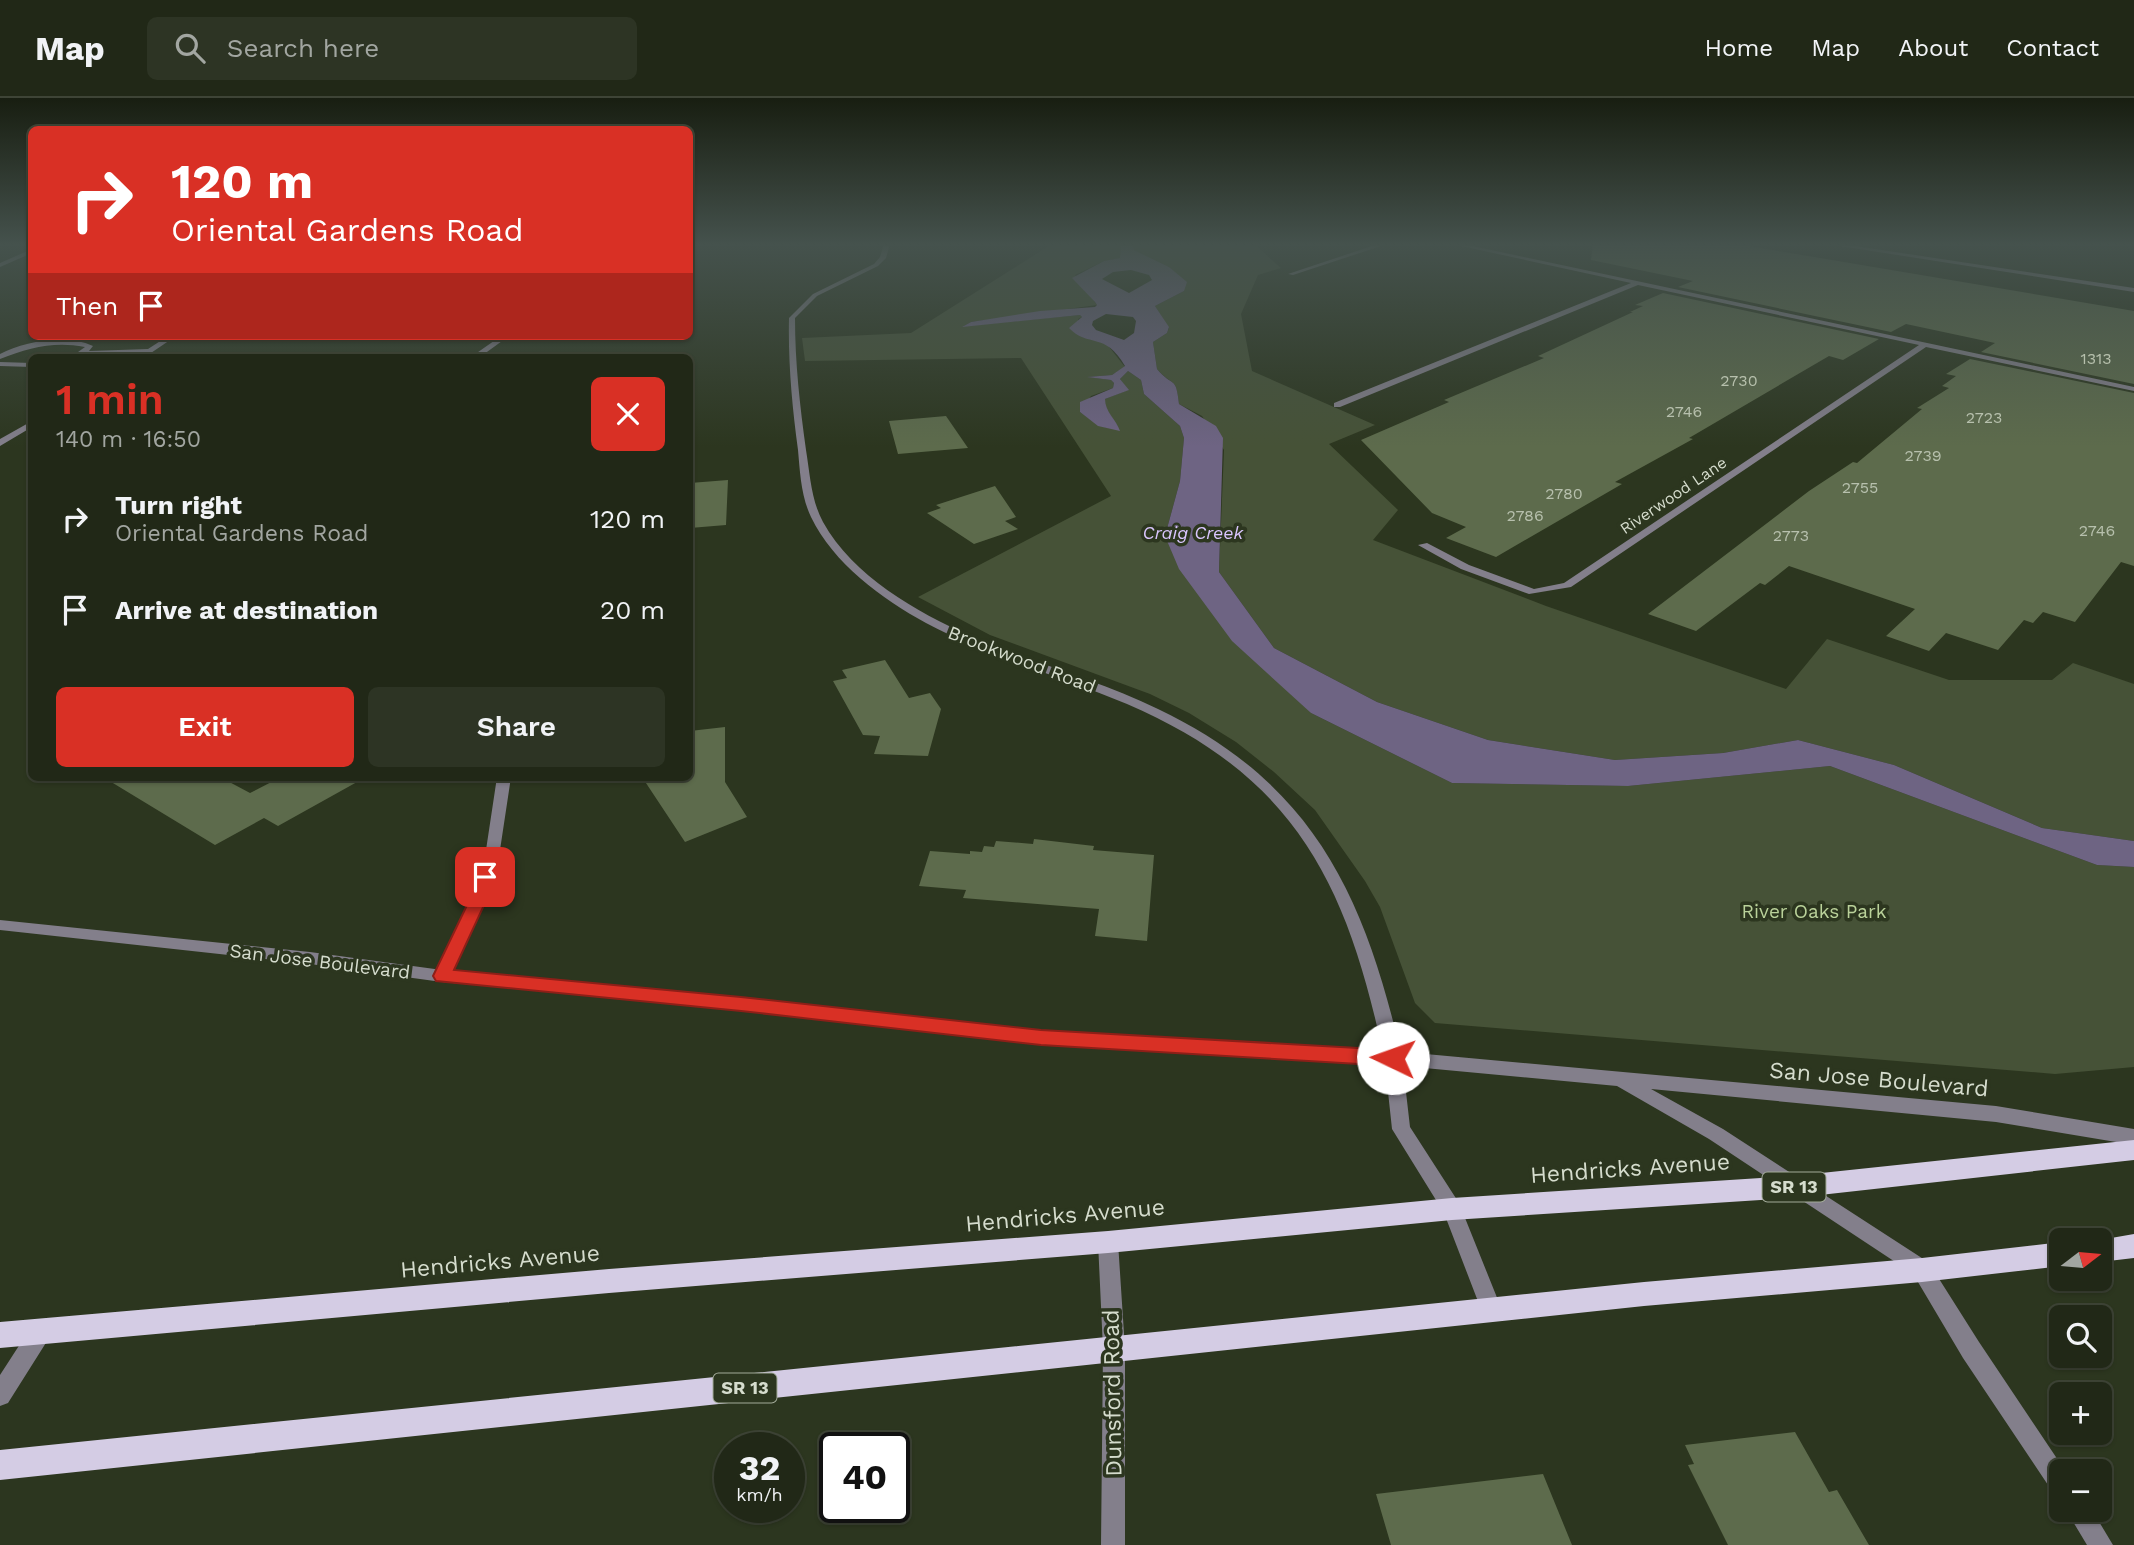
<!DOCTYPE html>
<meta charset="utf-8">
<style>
:root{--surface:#212817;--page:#2d3424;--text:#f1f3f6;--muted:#a2a6a1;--line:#3e4436;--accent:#d93025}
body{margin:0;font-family:"Work Sans",sans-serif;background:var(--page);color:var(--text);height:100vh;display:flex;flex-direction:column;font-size:26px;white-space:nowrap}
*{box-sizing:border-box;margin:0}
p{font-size:23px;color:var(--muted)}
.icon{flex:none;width:38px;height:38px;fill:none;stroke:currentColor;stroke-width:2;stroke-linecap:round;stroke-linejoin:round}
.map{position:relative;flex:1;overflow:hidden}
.panel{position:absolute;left:28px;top:256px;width:665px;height:427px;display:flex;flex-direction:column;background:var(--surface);border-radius:10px;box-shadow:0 2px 5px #0004,0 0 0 2px var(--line)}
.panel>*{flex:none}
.hud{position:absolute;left:28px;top:28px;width:665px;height:214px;border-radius:10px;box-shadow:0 2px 5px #0004,0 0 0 2px var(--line);background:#d93025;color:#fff;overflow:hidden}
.needle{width:46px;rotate:74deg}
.buttons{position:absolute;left:2049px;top:1130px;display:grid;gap:14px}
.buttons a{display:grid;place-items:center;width:63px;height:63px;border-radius:10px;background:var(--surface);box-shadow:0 2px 5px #0004,0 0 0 2px var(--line);font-size:35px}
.speed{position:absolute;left:714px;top:1334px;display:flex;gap:14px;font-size:35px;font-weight:700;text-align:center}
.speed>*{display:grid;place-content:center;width:91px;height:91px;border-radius:50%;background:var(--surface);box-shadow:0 2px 5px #0004,0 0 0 2px var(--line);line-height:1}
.speed small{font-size:18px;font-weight:400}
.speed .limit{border:4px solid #111;border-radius:10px;background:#fff;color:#111}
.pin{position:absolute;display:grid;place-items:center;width:60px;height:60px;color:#fff;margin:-30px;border-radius:14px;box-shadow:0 4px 10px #0006}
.me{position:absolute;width:77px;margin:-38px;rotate:273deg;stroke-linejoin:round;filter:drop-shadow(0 0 5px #0008)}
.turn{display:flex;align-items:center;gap:24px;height:147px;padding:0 28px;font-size:32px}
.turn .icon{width:91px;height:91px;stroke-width:2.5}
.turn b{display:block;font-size:49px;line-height:60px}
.then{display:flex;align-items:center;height:66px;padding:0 28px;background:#0003;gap:14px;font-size:26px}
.round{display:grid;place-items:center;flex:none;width:74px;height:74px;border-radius:10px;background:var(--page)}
.head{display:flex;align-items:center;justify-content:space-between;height:119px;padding:0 28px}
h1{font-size:42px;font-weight:600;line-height:52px;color:var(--accent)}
.primary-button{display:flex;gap:14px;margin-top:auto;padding:14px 28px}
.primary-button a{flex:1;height:80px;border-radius:10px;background:var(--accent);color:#fff;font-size:28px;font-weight:600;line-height:80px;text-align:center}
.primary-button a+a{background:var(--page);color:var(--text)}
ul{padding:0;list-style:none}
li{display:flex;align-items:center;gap:21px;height:91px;padding:0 28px}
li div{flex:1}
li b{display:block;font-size:26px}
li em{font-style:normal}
header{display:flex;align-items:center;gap:42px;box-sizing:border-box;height:98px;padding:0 35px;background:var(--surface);border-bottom:2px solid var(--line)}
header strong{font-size:33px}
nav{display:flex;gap:38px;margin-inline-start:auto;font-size:24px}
.search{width:490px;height:63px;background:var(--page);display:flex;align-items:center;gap:18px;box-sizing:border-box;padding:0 24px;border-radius:10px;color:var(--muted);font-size:26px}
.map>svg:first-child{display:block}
.green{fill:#465237}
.water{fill:#6e6483;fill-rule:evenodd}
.building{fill:#5d6b4c}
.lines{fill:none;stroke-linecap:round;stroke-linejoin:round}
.minor{fill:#837f8b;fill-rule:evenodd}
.tertiary{fill:#837f8b;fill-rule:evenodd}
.primary{fill:#d4cce4;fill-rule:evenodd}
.route{fill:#d93025;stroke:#8d1f18;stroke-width:2}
.labels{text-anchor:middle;stroke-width:7;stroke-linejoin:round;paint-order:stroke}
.number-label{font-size:16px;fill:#b7c0ad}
.far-street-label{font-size:16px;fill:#d5dccd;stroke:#2c361f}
.far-water-label{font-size:18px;font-style:italic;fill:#dac6fe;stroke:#2c361f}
.shield{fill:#2c361f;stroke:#a2aa99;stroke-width:2}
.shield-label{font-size:18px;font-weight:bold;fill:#d5dccd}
.street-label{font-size:19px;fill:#d5dccd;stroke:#2c361f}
.park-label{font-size:19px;fill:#bad29a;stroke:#2c361f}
.near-street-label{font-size:23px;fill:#d5dccd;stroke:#2c361f}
</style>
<header>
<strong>Map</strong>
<div class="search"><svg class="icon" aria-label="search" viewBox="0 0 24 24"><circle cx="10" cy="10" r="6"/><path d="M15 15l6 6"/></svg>Search here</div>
<nav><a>Home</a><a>Map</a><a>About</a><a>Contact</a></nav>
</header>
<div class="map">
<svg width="2134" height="1447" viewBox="0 0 2134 1447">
<rect width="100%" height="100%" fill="#2c361f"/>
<path class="green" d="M 1052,146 L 1121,146 L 1121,160 L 1104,163 L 1075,177 L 1097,207 L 971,224 L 964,228 L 1080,217 L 1082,219 L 1078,221 L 1082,239 L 1106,245 L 1125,269 L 1112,277 L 1088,279 L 1111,282 L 1114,285 L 1113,290 L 1091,298 L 1080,314 C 1093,323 1102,333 1118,329 L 1105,309 L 1105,301 L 1128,292 L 1120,281 L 1128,273 L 1141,282 L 1144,296 L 1180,328 L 1184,340 L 1180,383 L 1165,438 L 1311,615 L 1452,685 L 1628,688 L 1830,668 L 2097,767 L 2134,769 L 2134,969 L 2055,976 L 1435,925 L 1415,905 L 1380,809 L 1365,783 L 1315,712 L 1274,674 L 1236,644 L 1189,615 L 1150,596 L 990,537 L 918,499 L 1111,398 L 1021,260 L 805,263 L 802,240 L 911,235 Z
M 1133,146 L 1254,146 L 1281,170 L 1258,177 L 1241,216 L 1252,273 L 1375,327 L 1329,346 L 1398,412 L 1373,442 L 1546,508 L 1786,591 L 1827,541 L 1949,582 L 2052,582 L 2073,565 L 2134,586 L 2134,743 L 2042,730 L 1894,667 L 1798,642 L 1723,655 L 1615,662 L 1488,642 L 1377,604 L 1274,550 L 1219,474 L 1224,352 L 1202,318 L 1179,306 C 1176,278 1173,289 1157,271 L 1153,244 L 1167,235 L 1169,230 L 1155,208 L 1184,193 L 1169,169 L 1134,152 Z"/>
<path class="water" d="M 1121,146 L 1133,146 L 1134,152 L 1169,169 L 1187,184 L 1184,193 L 1155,208 L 1169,229 L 1167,235 L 1153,244 L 1157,271 C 1173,290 1176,277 1179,306 L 1216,328 L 1223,340 L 1219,474 L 1274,550 L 1377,604 L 1488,642 L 1615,662 L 1723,655 L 1798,642 L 1894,667 L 2042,730 L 2134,743 L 2134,769 L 2097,767 L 1830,668 L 1628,688 L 1452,685 L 1311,615 L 1232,543 L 1179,471 L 1165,438 L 1180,383 L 1184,340 L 1180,328 L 1144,296 L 1141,282 L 1128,273 L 1120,281 L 1129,292 L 1105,301 C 1105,314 1116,321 1120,333 L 1098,328 L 1080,314 L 1080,304 L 1113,290 L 1114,285 L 1111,282 L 1087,279 L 1112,277 L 1125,268 C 1105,233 1088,250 1069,230 L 1082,219 L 1080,217 L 962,229 L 971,224 L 1040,213 L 1095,209 L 1097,207 L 1095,204 L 1072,180 L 1104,163 L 1120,160 ZM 1131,172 L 1149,177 L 1152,182 L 1129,195 L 1102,181 L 1113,174 ZM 1106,216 L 1133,219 L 1136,223 L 1134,235 L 1124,242 L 1096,232 L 1092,227 L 1093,223 Z"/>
<path class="building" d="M 1593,146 L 1737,146 L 2134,213 L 2134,286 L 1981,254 L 1995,245 L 1906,226 L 1891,234 L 1678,189 L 1693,183 L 1591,162 Z
M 1663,195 L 1879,241 L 1843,262 L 1829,258 L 1689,340 L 1693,341 L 1615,384 L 1622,386 L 1496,459 L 1446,440 L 1466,429 L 1432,415 L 1361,342 L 1449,304 L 1444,302 L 1544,260 L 1538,258 L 1633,214 L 1630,214 L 1643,208 L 1635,207 Z
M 1970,261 L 2134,295 L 2134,468 L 2121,464 L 2075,524 L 2043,514 L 2033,525 L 2024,522 L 1998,552 L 1946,535 L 1929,553 L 1886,538 L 1915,511 L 1789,468 L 1765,487 L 1760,485 L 1696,533 L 1648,516 L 1809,393 L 1853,364 L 1857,365 L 1922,311 L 1917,310 L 1949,290 L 1942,288 L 1956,278 L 1946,276 Z
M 946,318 L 968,350 L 898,356 L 889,323 Z
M 728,382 L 726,427 L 690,430 L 690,385 Z
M 995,388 L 1016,419 L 1005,423 L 1018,431 L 974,446 L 927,415 L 941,410 L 936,407 Z
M 885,562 L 909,600 L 930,595 L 941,611 L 928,658 L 874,656 L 880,638 L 863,637 L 833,583 L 847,580 L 842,572 Z
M 725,629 L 725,684 L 747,719 L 685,744 L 642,679 L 690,679 L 690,633 Z
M 103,679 L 220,679 L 250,695 L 281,679 L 366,679 L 278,728 L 264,720 L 215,747 Z
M 1034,741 L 1094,748 L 1093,752 L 1154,757 L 1147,843 L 1095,838 L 1099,811 L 963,800 L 966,792 L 919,788 L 930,753 L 970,756 L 970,753 L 982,754 L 984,748 L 994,749 L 996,743 L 1033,746 Z
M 1795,1334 L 1829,1394 L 1837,1392 L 1869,1447 L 1728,1447 L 1688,1367 L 1694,1366 L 1685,1347 Z
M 1543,1376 L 1572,1447 L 1391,1447 L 1376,1396 Z"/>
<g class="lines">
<path class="minor" d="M 884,146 L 890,146 L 886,160 L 878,168 L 817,198 L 795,220 C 795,265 800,308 806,352 C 810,376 811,402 823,424 C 853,478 916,514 971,538 C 1033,565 1098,582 1158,611 C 1315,686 1365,799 1402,960 L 1399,965 L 1393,967 L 1387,965 L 1384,960 C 1348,788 1297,679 1127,606 C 1060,578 990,559 926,525 C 882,501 833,465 811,419 C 801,398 800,374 798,352 C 792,308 788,264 789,220 L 813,196 L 874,166 L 880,159 Z
M 1378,146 L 1387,146 L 1293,177 L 1288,176 Z
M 1452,146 L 1463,146 L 2134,289 L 2134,293 L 1926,249 L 1571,489 L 1529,496 L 1461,471 L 1418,447 L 1427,445 L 1469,467 L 1534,491 L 1564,485 L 1919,247 L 1638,187 L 1340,309 L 1334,309 L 1334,305 L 1631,185 Z
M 1827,146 L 1842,146 L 2134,190 L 2134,194 Z
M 32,151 L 32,155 L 0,169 L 0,165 Z
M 168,238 L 176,238 L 145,259 L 139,259 L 141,255 L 71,259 L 85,249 C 53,243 29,250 0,261 L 0,256 C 25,243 66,235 93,248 L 89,253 L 148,251 Z
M 501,238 L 509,238 L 480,259 L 471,259 Z
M 0,264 L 32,265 L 32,269 L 0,268 Z
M 32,323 L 32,329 L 0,348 L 0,341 Z
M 497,679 L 511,679 L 500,752 L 485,805 L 450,878 L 448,882 L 436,882 L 434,878 L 469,805 L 486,752 Z
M 1108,1135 L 1115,1138 L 1118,1144 L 1125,1251 L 1125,1447 L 1101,1447 L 1103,1251 L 1098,1144 L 1101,1138 Z
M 1922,1162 L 1929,1165 L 1979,1244 L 2066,1374 L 2062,1374 L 2062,1400 L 2054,1396 L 1963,1260 L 1915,1179 L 1912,1172 L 1915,1165 Z
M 41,1223 L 49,1226 L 52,1233 L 49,1240 L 8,1305 L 0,1308 L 0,1277 L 33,1226 Z
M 2066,1412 L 2092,1412 L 2113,1447 L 2087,1447 Z"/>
<path class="tertiary" d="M 0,822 L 310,854 L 442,872 L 741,900 L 1041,933 L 1393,953 L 1996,1008 L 2134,1031 L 2134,1047 L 1996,1024 L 1651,991 L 1723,1031 L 1928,1164 L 1931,1171 L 1928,1178 L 1921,1181 L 1709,1041 L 1617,988 L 1403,968 L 1410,1029 L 1459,1105 L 1502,1212 L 1498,1219 L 1491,1222 L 1484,1219 L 1444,1115 L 1392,1031 L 1385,966 L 1041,947 L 741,912 L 442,884 L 310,866 L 0,832 Z"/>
<path class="primary" d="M 2134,1042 L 2134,1062 L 1793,1100 L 1452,1122 L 1108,1155 L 609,1195 L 0,1250 L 0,1224 L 609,1171 L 1108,1133 L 1452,1100 L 1793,1078 Z
M 2134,1136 L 2134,1160 L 2100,1164 L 2100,1143 L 2094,1143 Z
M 2062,1144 L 2062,1168 L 1922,1184 L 1644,1208 L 0,1382 L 0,1352 L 1644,1184 L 1922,1160 Z"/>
</g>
<linearGradient id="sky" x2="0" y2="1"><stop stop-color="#181e11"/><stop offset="0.42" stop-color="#45524d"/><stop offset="1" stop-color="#45524d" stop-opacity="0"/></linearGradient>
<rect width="2134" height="349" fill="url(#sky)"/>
<path class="route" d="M 485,773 L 493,779 L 485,805 L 454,872 L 741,899 L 1041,932 L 1393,952 L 1400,955 L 1403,960 L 1400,966 L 1393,968 L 1041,947 L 741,913 L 436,883 L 433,878 L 468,805 L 477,779 Z"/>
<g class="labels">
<g class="number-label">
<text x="2096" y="266">1313</text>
<text x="1739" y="288">2730</text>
<text x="1684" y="319">2746</text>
<text x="1984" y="325">2723</text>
<text x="1923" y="363">2739</text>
<text x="1860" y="395">2755</text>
<text x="1564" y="401">2780</text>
<text x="1525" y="423">2786</text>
<text x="2097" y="438">2746</text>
<text x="1791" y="443">2773</text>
</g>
<g class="far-street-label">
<text transform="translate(1673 397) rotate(-34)" y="6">Riverwood Lane</text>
</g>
<g class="far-water-label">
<text x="1193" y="441">Craig Creek</text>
</g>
<g class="shield">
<rect x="1762.5" y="1074.5" width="63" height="29" rx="5"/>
<rect x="713.5" y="1275.5" width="63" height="29" rx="5"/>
</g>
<g class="shield-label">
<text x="1794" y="1095">SR 13</text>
<text x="745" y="1296">SR 13</text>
</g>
<g class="street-label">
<text transform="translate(1022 561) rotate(21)" y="7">Brookwood Road</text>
<text transform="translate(320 863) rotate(7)" y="7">San Jose Boulevard</text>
</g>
<g class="park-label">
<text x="1814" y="820">River Oaks Park</text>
</g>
<g class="near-street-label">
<text transform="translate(1879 981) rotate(5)" y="8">San Jose Boulevard</text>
<text transform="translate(1630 1070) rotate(-4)" y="8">Hendricks Avenue</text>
<text transform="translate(1065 1117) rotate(-5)" y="8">Hendricks Avenue</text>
<text transform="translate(500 1163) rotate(-5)" y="8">Hendricks Avenue</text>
<text transform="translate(1112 1295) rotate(-91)" y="8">Dunsford Road</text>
</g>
</g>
</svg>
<div class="buttons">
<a><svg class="needle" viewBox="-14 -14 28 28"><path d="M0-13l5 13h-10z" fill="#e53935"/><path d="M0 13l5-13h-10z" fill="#a2a6a1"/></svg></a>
<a><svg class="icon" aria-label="search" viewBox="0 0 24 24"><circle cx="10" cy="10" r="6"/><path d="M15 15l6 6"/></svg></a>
<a>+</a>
<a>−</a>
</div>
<div class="speed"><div>32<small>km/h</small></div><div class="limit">40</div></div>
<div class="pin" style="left:485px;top:779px;background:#d93025"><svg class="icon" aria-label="arrive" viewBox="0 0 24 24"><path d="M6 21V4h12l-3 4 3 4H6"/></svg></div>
<svg class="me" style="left:1393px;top:960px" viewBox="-20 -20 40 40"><circle r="19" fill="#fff"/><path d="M0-13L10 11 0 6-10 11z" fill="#d93025"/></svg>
<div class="hud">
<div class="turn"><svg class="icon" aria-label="right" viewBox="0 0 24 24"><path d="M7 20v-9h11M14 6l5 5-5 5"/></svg><div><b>120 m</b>Oriental Gardens Road</div></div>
<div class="then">Then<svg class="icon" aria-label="arrive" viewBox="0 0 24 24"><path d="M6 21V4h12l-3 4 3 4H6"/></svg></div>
</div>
<section class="panel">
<div class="head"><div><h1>1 min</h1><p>140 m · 16:50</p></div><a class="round" style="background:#d93025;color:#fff"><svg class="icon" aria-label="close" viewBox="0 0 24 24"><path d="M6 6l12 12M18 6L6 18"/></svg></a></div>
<ul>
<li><svg class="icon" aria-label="right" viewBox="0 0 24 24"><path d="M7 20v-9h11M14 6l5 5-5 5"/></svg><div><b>Turn right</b><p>Oriental Gardens Road</p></div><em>120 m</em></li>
<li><svg class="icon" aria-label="arrive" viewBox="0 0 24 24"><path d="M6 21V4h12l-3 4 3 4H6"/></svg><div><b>Arrive at destination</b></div><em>20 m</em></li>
</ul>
<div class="primary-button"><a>Exit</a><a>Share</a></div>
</section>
</div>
